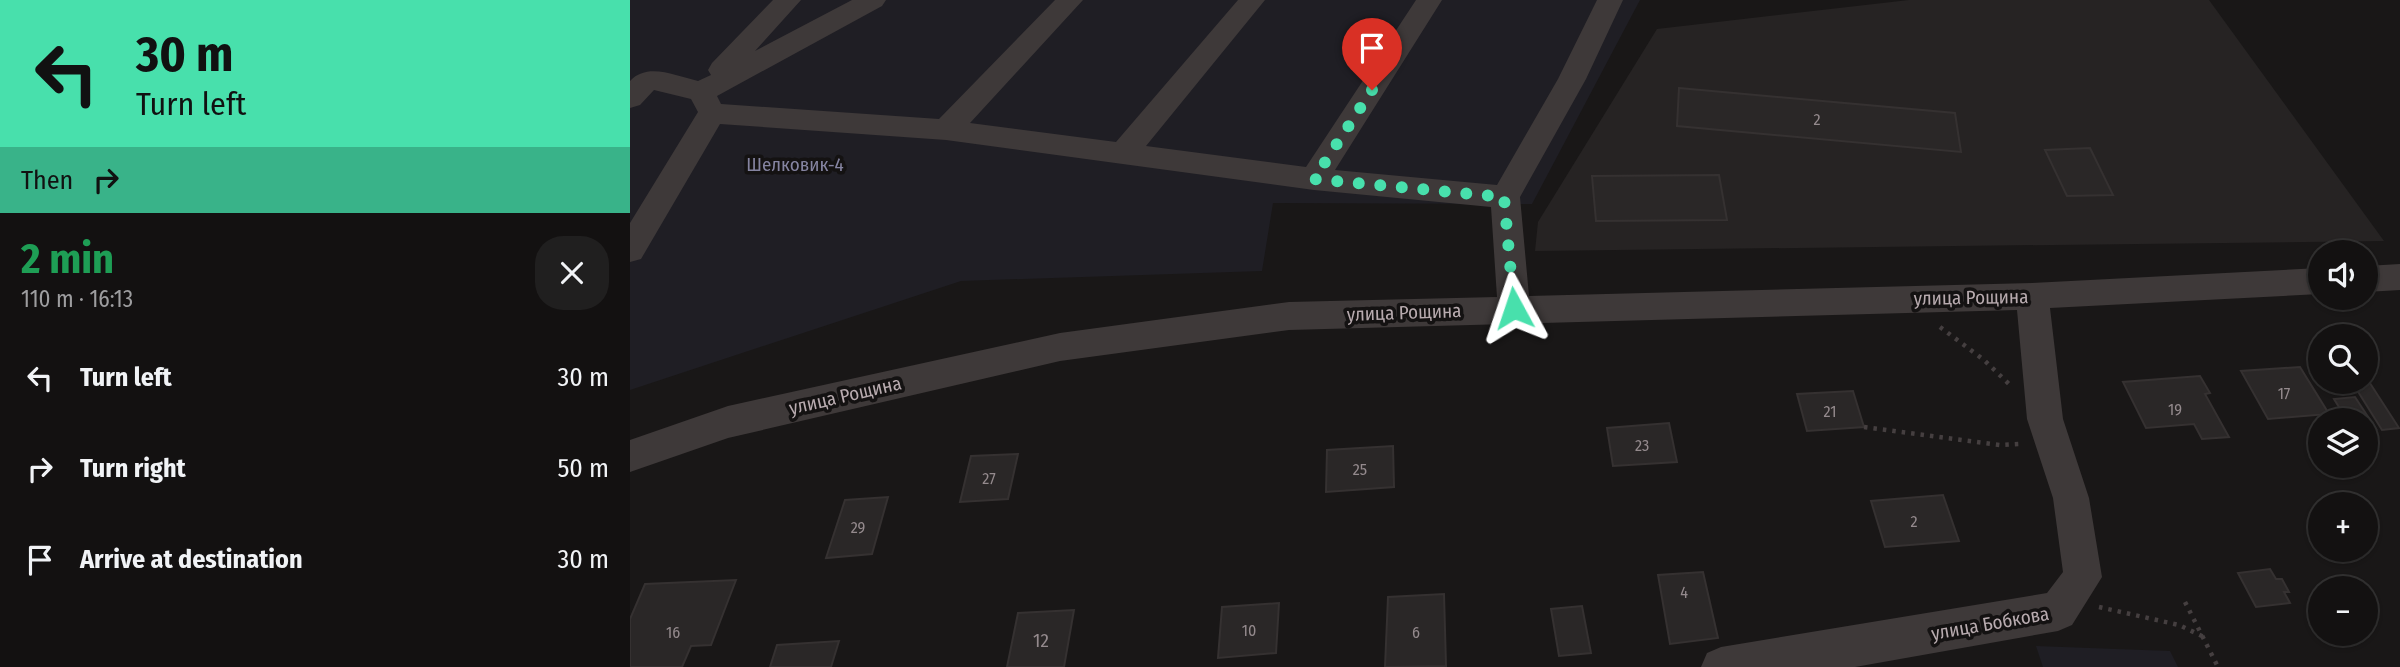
<!DOCTYPE html>
<meta charset="utf-8">
<style>
:root{--surface:#131111;--page:#201f1f;--text:#f1f3f6;--muted:#9d9d9f;--line:#323131}
body{margin:0;font-family:"Fira Sans Condensed",sans-serif;background:var(--page);color:var(--text);height:100vh;display:flex;flex-direction:column;font-size:26px;white-space:nowrap}
*{box-sizing:border-box;margin:0}
p{font-size:23px;color:var(--muted)}
.icon{flex:none;width:38px;height:38px;fill:none;stroke:currentColor;stroke-width:2;stroke-linecap:round;stroke-linejoin:round}
.map{position:relative;flex:1;overflow:hidden}
.drawer{display:flex;flex-direction:column;background:var(--surface);width:630px}
.drawer>*{flex:none}
.banner{background:#48e0ac;color:#111;overflow:hidden}
.tools{position:absolute;left:1678px;top:240px;display:grid;gap:14px}
.tools a{display:grid;place-items:center;width:70px;height:70px;border-radius:50%;background:var(--surface);box-shadow:0 2px 5px #0004,0 0 0 2px var(--line);font-size:35px}
.pin{position:absolute;display:grid;place-items:center;width:60px;height:60px;color:#fff;margin:-72px -30px;border-radius:50% 50% 50% 0;rotate:-45deg;box-shadow:0 0 7px #0007}
.pin .icon{rotate:45deg}
.me{position:absolute;width:77px;margin:-38px;rotate:355deg;stroke-linejoin:round;filter:drop-shadow(0 0 5px #0008)}
.turn{display:flex;align-items:center;gap:24px;height:147px;padding:0 21px;font-size:32px}
.turn .icon{width:91px;height:91px;stroke-width:2.5}
.turn b{display:block;font-size:49px;line-height:60px}
.then{display:flex;align-items:center;height:66px;padding:0 21px;background:#0003;gap:14px;font-size:26px}
.round{display:grid;place-items:center;flex:none;width:74px;height:74px;border-radius:28px;background:var(--page)}
.head{display:flex;align-items:center;justify-content:space-between;height:119px;padding:0 21px}
h1{font-size:42px;font-weight:700;line-height:52px;color:#1e9e55}
ul{padding:0;list-style:none}
li{display:flex;align-items:center;gap:21px;height:91px;padding:0 21px}
li div{flex:1}
li b{display:block;font-size:26px}
li em{font-style:normal}
main{display:flex;flex:1;min-height:0}
.map>svg:first-child{display:block}
.built{fill:#262323}
.green{fill:#1f1e24}
.building{fill:#2a2727;stroke:#353131;stroke-width:2}
.lines{fill:none;stroke-linecap:round;stroke-linejoin:round}
.path{stroke:#453f40;stroke-width:4.5;stroke-dasharray:3.5 6;stroke-linecap:butt}
.minor{fill:#3e3939;fill-rule:evenodd}
.route{stroke:#48e0ac;stroke-width:12;stroke-dasharray:0 21.6}
.labels{text-anchor:middle;stroke-width:7;stroke-linejoin:round;paint-order:stroke}
.number-label{font-size:16px;fill:#948a8d}
.park-label{font-size:19px;fill:#8584a1;stroke:#141212}
.street-label{font-size:19px;fill:#b8abaf;stroke:#141212}
.near-number-label{font-size:19px;fill:#948a8d}
</style>
<main>
<section class="drawer">
<div class="banner">
<div class="turn"><svg class="icon" aria-label="left" viewBox="0 0 24 24"><path d="M17 20v-9H6M10 6l-5 5 5 5"/></svg><div><b>30 m</b>Turn left</div></div>
<div class="then">Then<svg class="icon" aria-label="right" viewBox="0 0 24 24"><path d="M7 20v-9h11M14 6l5 5-5 5"/></svg></div>
</div>
<div class="head"><div><h1>2 min</h1><p>110 m · 16:13</p></div><a class="round"><svg class="icon" aria-label="close" viewBox="0 0 24 24"><path d="M6 6l12 12M18 6L6 18"/></svg></a></div>
<ul>
<li><svg class="icon" aria-label="left" viewBox="0 0 24 24"><path d="M17 20v-9H6M10 6l-5 5 5 5"/></svg><div><b>Turn left</b></div><em>30 m</em></li>
<li><svg class="icon" aria-label="right" viewBox="0 0 24 24"><path d="M7 20v-9h11M14 6l5 5-5 5"/></svg><div><b>Turn right</b></div><em>50 m</em></li>
<li><svg class="icon" aria-label="arrive" viewBox="0 0 24 24"><path d="M6 21V4h12l-3 4 3 4H6"/></svg><div><b>Arrive at destination</b></div><em>30 m</em></li>
</ul>
</section>
<div class="map">
<svg width="1770" height="667" viewBox="0 0 1770 667">
<rect width="100%" height="100%" fill="#191717"/>
<path class="built" d="M 1279,0 L 1579,0 L 1754,241 L 905,251 L 908,222 L 1027,29 Z"/>
<path class="green" d="M 0,0 L 1010,0 L 902,204 L 643,203 L 632,271 L 331,281 L 0,390 Z
M 1406,646 L 1540,651 L 1548,667 L 1413,667 Z"/>
<path class="building" d="M 1049,88 L 1325,113 L 1331,152 L 1047,126 Z
M 1460,148 L 1483,195 L 1437,196 L 1415,150 Z
M 1089,175 L 1097,220 L 966,221 L 962,176 Z
M 1670,367 L 1699,414 L 1638,419 L 1611,371 Z
M 1570,376 L 1580,393 L 1575,394 L 1599,437 L 1572,439 L 1564,424 L 1516,428 L 1493,382 Z
M 1736,377 L 1769,428 L 1752,430 L 1722,382 L 1736,382 Z
M 1223,391 L 1234,427 L 1177,431 L 1167,394 Z
M 1725,397 L 1746,429 L 1736,430 L 1736,420 L 1717,420 L 1704,399 Z
M 1039,423 L 1047,462 L 983,466 L 977,428 Z
M 763,446 L 764,487 L 696,492 L 697,450 Z
M 388,454 L 378,499 L 330,502 L 341,456 Z
M 1313,495 L 1329,541 L 1255,547 L 1241,501 Z
M 258,497 L 242,554 L 196,558 L 215,500 Z
M 1640,569 L 1646,579 L 1652,579 L 1659,592 L 1654,592 L 1660,603 L 1626,607 L 1608,573 Z
M 1073,572 L 1088,638 L 1040,644 L 1028,575 Z
M 106,580 L 81,645 L 61,646 L 52,667 L 0,667 L 0,619 L 15,584 Z
M 814,594 L 816,666 L 755,667 L 758,597 Z
M 649,603 L 646,653 L 588,658 L 592,607 Z
M 952,606 L 961,653 L 929,656 L 921,609 Z
M 444,610 L 434,667 L 377,667 L 388,613 Z
M 209,641 L 201,667 L 140,667 L 147,645 Z"/>
<g class="lines">
<path class="path" d="M 1310,327 L 1354,360 L 1379,384
M 1234,427 L 1370,445 L 1390,444
M 1555,602 L 1588,667
M 1469,607 L 1549,625 L 1574,637"/>
<path class="minor" d="M 143,0 L 171,0 L 125,51 L 222,0 L 256,0 L 252,6 L 87,96 L 91,104 L 309,119 L 425,0 L 453,0 L 340,123 L 486,142 L 608,0 L 635,0 L 516,146 L 676,167 L 786,0 L 812,0 L 705,170 L 867,185 L 928,79 L 967,0 L 993,0 L 956,79 L 890,197 L 899,296 L 1402,283 L 1690,268 L 1690,294 L 1420,308 L 1433,419 L 1459,498 L 1472,577 L 1442,625 L 1428,631 L 1225,667 L 1071,667 L 1077,653 L 1091,647 L 1417,593 L 1433,572 L 1423,498 L 1397,419 L 1387,310 L 659,330 L 430,361 L 98,438 L 0,472 L 0,440 L 98,406 L 430,333 L 659,302 L 867,297 L 861,207 L 684,190 L 316,140 L 90,124 L 11,259 L 0,262 L 0,223 L 68,112 L 61,99 L 24,90 L 10,105 L 0,108 L 0,81 C 18,62 45,76 68,81 L 81,75 L 78,70 L 82,63 Z
M 1770,264 L 1770,290 L 1736,292 L 1736,266 Z"/>
</g>
<g class="lines">
<path class="route" d="M 742,90 L 684,179 L 874,197 L 884,308"/>
</g>
<g class="labels">
<g class="number-label">
<text x="1187" y="125">2</text>
<text x="1654" y="399">17</text>
<text x="1545" y="415">19</text>
<text x="1200" y="417">21</text>
<text x="1012" y="451">23</text>
<text x="730" y="475">25</text>
<text x="359" y="484">27</text>
<text x="1284" y="527">2</text>
<text x="228" y="533">29</text>
<text x="1054" y="598">4</text>
<text x="619" y="636">10</text>
<text x="43" y="638">16</text>
<text x="786" y="638">6</text>
</g>
<g class="park-label">
<text x="165" y="171">Шелковик-4</text>
</g>
<g class="street-label">
<text transform="translate(1341 297) rotate(-1)" y="7">улица Рощина</text>
<text transform="translate(774 312) rotate(-2)" y="7">улица Рощина</text>
<text transform="translate(215 395) rotate(-13)" y="7">улица Рощина</text>
<text transform="translate(1360 623) rotate(-10)" y="7">улица Бобкова</text>
</g>
<g class="near-number-label">
<text x="411" y="647">12</text>
</g>
</g>
</svg>
<div class="tools">
<a><svg class="icon" aria-label="sound" viewBox="0 0 24 24"><path d="M4 9h4l5-4v14l-5-4H4zM17 9q2 3 0 6"/></svg></a>
<a><svg class="icon" aria-label="search" viewBox="0 0 24 24"><circle cx="10" cy="10" r="6"/><path d="M15 15l6 6"/></svg></a>
<a><svg class="icon" aria-label="layers" viewBox="0 0 24 24"><path d="M12 4l9 5-9 5-9-5zM3 14l9 5 9-5"/></svg></a>
<a>+</a>
<a>−</a>
</div>
<div class="pin" style="left:742px;top:90px;background:#d93025"><svg class="icon" aria-label="arrive" viewBox="0 0 24 24"><path d="M6 21V4h12l-3 4 3 4H6"/></svg></div>
<svg class="me" style="left:884px;top:308px" viewBox="-20 -20 40 40"><path d="M0-17L14 15 0 8-14 15z" fill="#48e0ac" stroke="#fff" stroke-width="4"/></svg>
</div>
</main>
